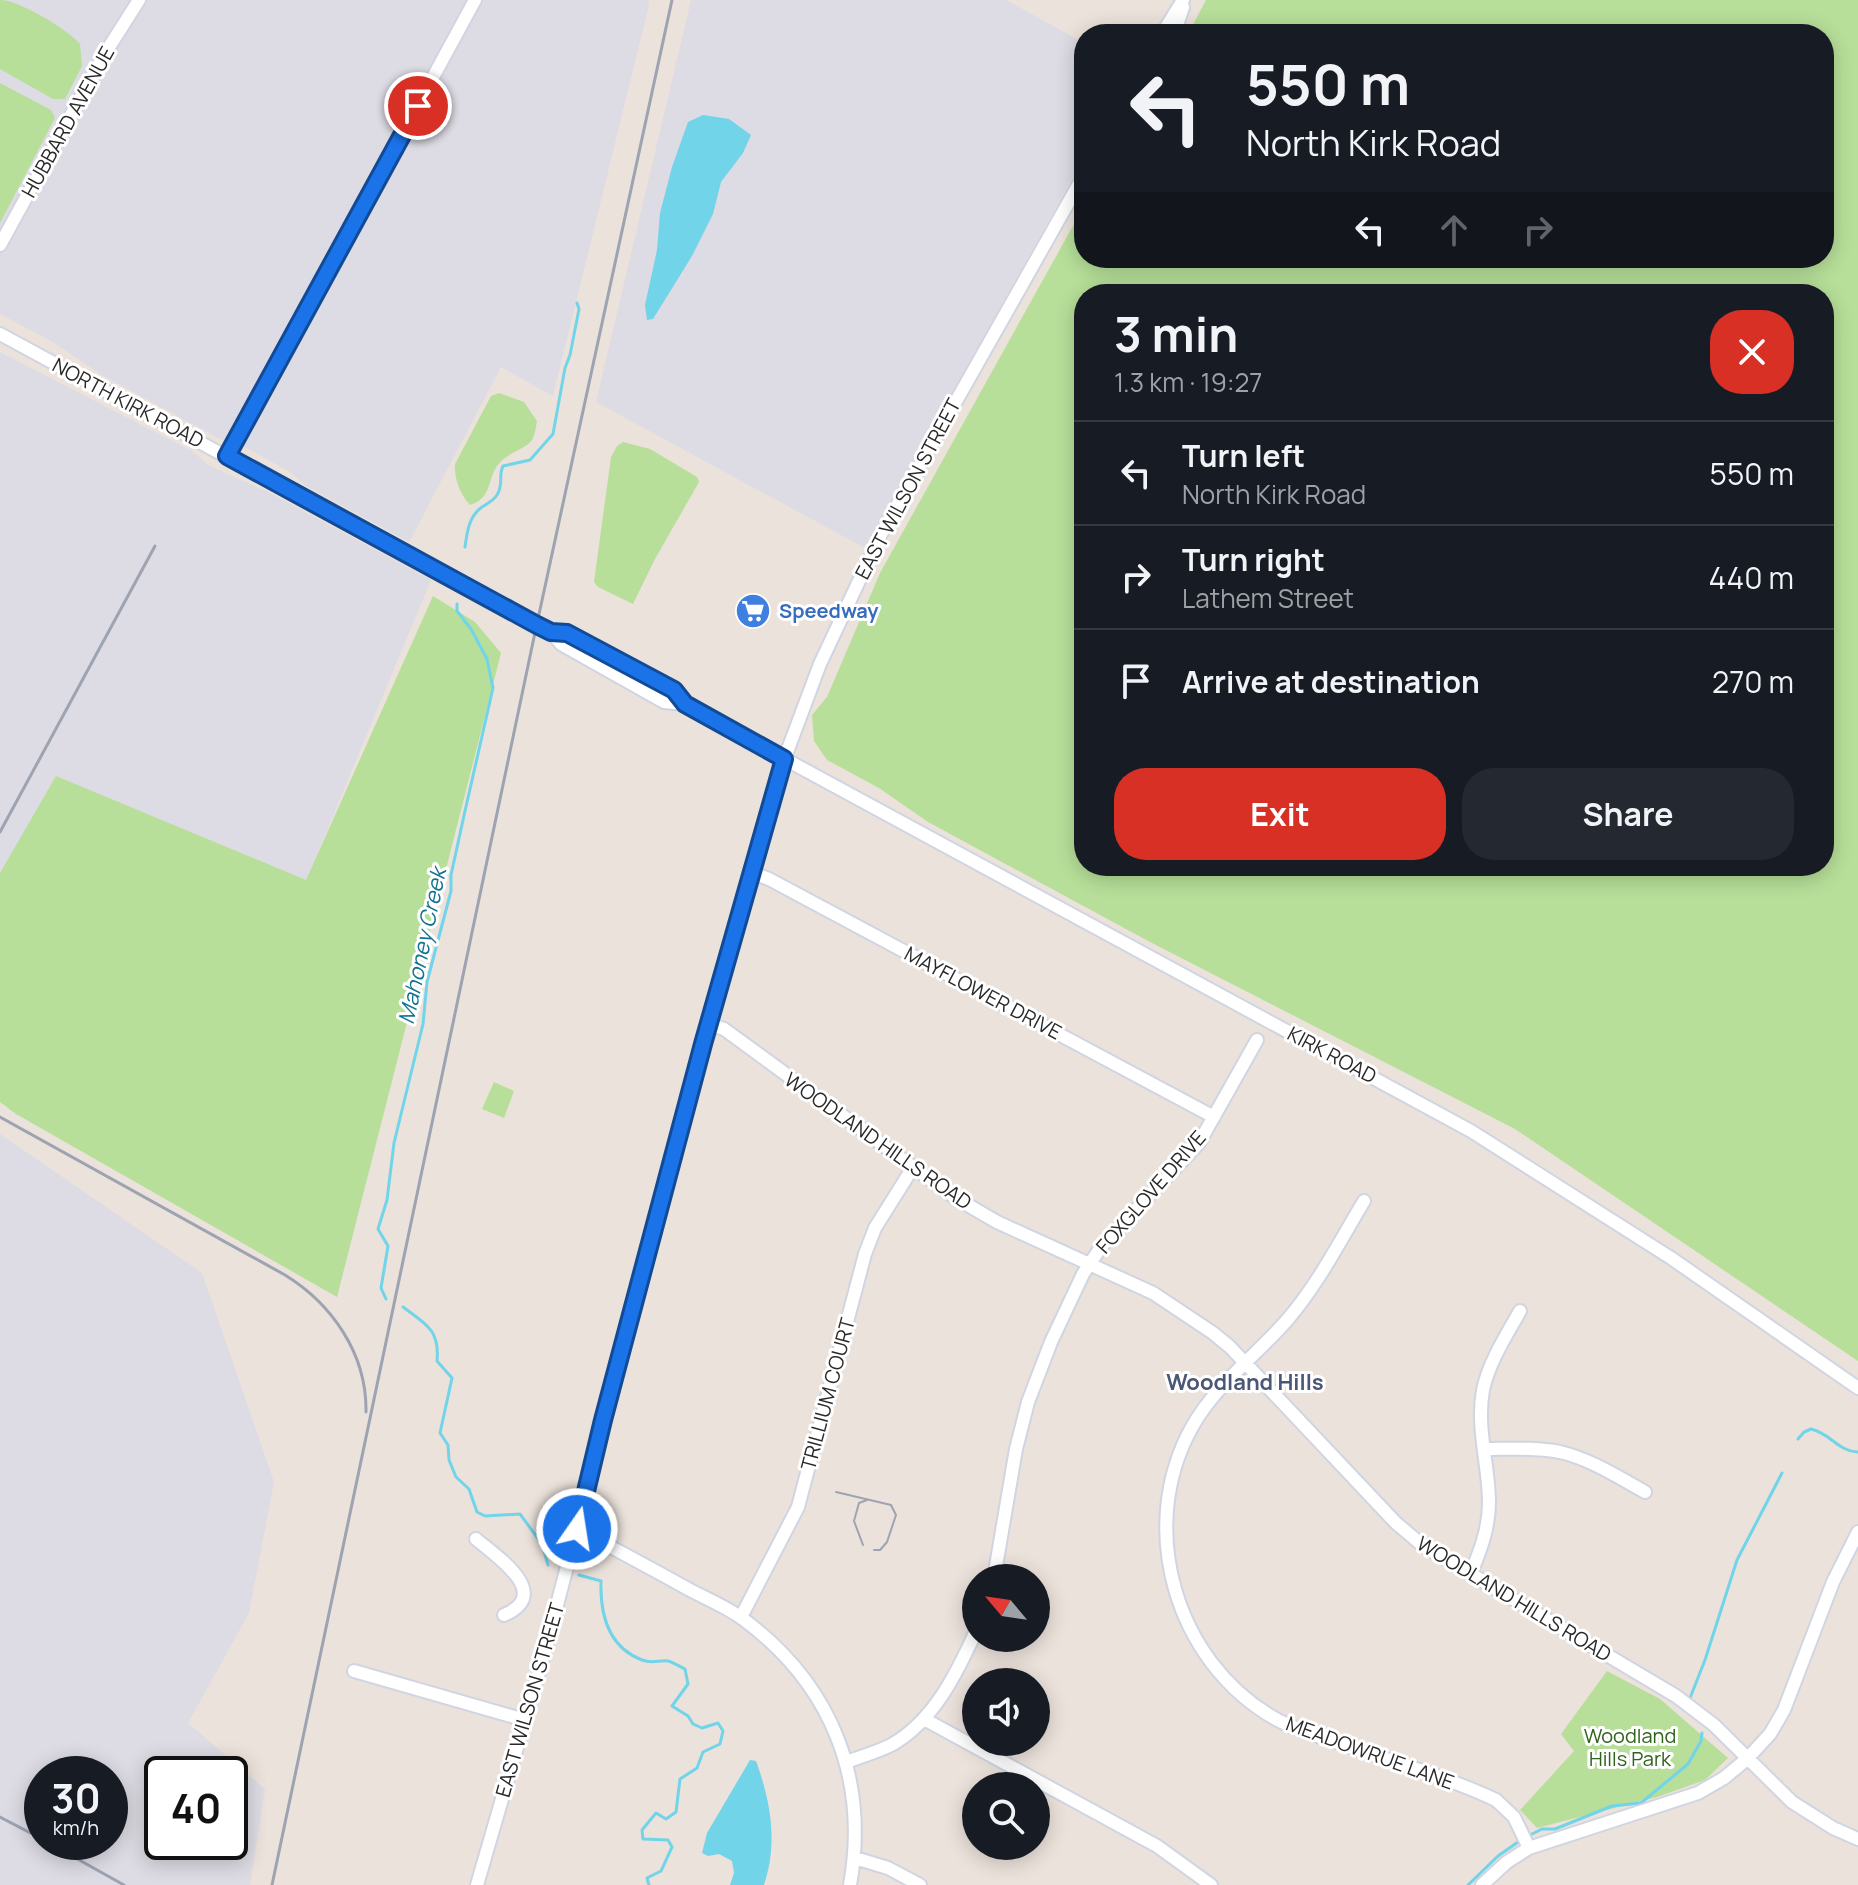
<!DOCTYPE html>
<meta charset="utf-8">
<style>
:root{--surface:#171b24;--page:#242831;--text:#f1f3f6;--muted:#9ea1a6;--line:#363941;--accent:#d93025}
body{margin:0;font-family:Manrope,sans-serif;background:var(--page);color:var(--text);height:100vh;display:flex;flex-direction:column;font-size:30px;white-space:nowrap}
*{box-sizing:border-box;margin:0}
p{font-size:26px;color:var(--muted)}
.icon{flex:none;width:44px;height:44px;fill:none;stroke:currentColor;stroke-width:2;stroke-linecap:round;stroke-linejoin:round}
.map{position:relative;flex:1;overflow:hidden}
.drawer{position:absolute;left:1074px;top:284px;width:760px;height:592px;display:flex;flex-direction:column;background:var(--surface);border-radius:32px;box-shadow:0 4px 20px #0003}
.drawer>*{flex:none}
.hud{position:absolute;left:1074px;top:24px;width:760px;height:244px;border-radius:32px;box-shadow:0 4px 20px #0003;background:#171b24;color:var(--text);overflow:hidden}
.needle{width:52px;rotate:299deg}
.tools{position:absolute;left:962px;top:1564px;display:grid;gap:16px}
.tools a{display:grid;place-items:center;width:88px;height:88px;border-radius:50%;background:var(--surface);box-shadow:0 4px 20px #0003;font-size:40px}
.speed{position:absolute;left:24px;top:1756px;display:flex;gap:16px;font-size:40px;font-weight:700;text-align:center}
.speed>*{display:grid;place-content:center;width:104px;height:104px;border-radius:50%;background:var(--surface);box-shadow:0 4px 20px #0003;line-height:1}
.speed small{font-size:20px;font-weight:400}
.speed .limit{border:4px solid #111;border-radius:12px;background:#fff;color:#111}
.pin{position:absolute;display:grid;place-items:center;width:68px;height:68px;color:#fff;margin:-34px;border:4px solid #fff;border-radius:50%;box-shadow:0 2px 8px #0007}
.me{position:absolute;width:88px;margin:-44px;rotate:13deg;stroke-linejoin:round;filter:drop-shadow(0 0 6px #0008)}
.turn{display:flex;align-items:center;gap:28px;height:168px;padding:0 40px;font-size:36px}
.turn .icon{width:104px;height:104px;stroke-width:2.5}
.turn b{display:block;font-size:56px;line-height:68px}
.lanes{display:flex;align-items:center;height:76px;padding:0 40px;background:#0003;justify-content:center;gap:40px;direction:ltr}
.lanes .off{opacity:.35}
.round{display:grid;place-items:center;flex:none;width:84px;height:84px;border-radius:32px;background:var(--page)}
.overview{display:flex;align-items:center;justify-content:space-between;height:136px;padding:0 40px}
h1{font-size:48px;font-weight:700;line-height:60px}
.cta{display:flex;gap:16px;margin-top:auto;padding:16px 40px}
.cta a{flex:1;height:92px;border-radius:32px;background:var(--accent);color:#fff;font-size:32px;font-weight:700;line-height:92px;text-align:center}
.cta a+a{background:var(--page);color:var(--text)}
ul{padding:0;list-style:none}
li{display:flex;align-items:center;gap:24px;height:104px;padding:0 40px;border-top:2px solid var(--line)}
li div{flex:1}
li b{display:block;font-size:30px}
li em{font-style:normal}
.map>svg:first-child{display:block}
.industrial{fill:#dddbe3;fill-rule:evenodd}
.green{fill:#b7df99;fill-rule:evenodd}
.water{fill:#71d4e9}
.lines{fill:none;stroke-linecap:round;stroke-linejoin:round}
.stream{stroke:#71d4e9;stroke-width:3}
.minor-casing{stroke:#d0d5e1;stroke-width:16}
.minor{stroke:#fff;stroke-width:12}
.tram{stroke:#9ea3b2;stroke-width:2}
.rail{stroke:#9ea3b2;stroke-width:3}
.route-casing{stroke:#114b97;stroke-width:20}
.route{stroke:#1a73e8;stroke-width:14}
.labels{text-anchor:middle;stroke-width:6;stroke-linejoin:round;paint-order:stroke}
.street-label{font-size:20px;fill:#292929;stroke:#fff}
.shop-label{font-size:20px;font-weight:bold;fill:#366cbe;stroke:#fff;text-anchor:start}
.park-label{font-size:20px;fill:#31621c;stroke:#fff}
.water-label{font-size:22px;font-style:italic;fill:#127293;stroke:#fff}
.neighbourhood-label{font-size:22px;font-weight:bold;fill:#4b5777;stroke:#fff}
</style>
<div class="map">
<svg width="1858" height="1885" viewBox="0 0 1858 1885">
<rect width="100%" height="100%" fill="#ebe2db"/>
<path class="industrial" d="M 0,0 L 648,0 L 649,5 L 553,396 L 501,367 L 409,542 L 306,486 L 290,472 L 247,448 L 220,439 L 102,375 L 51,341 L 0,314 Z
M 691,0 L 1006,0 L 1084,43 L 1084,157 L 865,548 L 596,402 Z
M 0,352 L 192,451 L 208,465 L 268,492 L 431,580 L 306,881 L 57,777 L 0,873 Z
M 0,1134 L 202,1273 L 274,1482 L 249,1613 L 188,1723 L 265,1789 L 250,1885 L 0,1885 ZM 42,1774 L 110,1774 L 110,1842 L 42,1842 ZM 162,1774 L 230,1774 L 230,1842 L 162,1842 Z"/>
<path class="green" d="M 0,0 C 19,0 67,29 80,44 L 82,66 L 65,99 L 53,99 L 0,69 Z
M 1206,0 L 1858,0 L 1858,1361 L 1515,1129 L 1150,942 L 928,822 L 879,788 L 827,760 L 814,741 L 812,715 L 827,697 L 880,573 L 1084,206 L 1084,258 L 1824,258 L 1824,34 L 1188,34 ZM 1084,294 L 1824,294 L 1824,866 L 1084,866 Z
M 0,83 L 51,110 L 55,118 L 0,223 Z
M 499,393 L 524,402 L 537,421 C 536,426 535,435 532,440 C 525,450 508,451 497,466 C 487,481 492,498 470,505 C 460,494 454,479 455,464 L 491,396 Z
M 623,442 L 650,449 L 697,477 L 699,482 L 655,559 L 633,604 L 598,587 L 594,582 L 611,457 L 617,446 Z
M 433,596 L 475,622 L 501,653 L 337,1297 L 16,1114 L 0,1102 L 0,873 L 56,776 L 306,880 Z
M 494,1082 L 514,1091 L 504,1118 L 482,1109 Z
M 1607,1671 L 1660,1699 L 1728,1758 L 1705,1780 L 1657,1797 L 1537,1828 L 1520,1810 L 1574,1751 L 1561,1734 Z"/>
<path class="water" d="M 703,115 L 729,119 L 751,135 L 743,153 L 721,182 L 713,214 L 692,256 L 653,319 L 647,320 L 645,305 L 657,250 L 660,213 L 672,167 L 688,122 Z
M 750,1760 L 756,1761 C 771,1802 778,1843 764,1885 L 730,1885 L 734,1873 L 732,1861 L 719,1854 L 708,1856 L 702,1853 L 707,1833 Z"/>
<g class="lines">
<path class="stream" d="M 465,547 C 467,532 469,516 482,507 C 488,503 493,501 497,495 C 504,484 498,476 503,466 L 530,460 L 553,434 L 565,368 L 570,355 L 579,309 L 577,303
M 386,1299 L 381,1288 L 388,1246 L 378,1229 L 387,1200 L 394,1143 L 423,1024 L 427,982 L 451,891 L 451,875 L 465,811 L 493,688 L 487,659 L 471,629 L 457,611 L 457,604
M 403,1307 C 426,1324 440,1330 437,1361 L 452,1378 L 440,1433 L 448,1445 L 449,1460 L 456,1477 L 469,1489 L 477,1512 L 485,1516 L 520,1514 L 542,1544 L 548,1565
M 1798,1439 L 1804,1432 L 1811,1429 C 1830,1433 1839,1452 1858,1452
M 579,1575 L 601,1581 C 600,1613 608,1647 642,1660 C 652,1664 659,1660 668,1661 C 673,1662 680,1667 685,1669 L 688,1684 L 672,1706 L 688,1716 L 693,1724 L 702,1728 L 718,1723 L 723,1731 L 720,1744 L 703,1752 L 697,1768 L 680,1779 L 676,1812 L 666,1819 L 656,1813 L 642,1830 L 643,1839 L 668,1840 L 672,1847 L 661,1871 L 647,1878 L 649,1885
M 1690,1698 L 1705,1660 L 1737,1560 L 1782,1473
M 1532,1834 L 1542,1829 L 1555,1829 L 1612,1806 L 1641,1803 L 1688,1764 L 1701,1741 L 1702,1733
M 1468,1885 L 1498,1856 L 1518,1842"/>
<g class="minor-casing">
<path id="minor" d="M 1162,34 L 1183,0
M 1174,34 L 1183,7
M 0,245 L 104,55 L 139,0
M 0,334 L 537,625 L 551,632 L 567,633 L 674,690 L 685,704 L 770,751 L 1471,1131 L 1671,1258 L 1858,1388
M 227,456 L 475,0
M 551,632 L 561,644 L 664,702 L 685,704
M 750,872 L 769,879 L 1214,1117
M 709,1024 L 724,1029 L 954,1197 L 997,1222 L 1153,1293 L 1213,1333 L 1230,1347 L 1396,1523 L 1422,1545 L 1676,1696 L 1714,1725 L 1792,1802 L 1833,1828 L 1858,1839
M 1364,1201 C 1340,1241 1318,1284 1288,1319 C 1257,1355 1215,1385 1192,1427 C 1136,1527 1175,1661 1274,1718 C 1293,1729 1315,1735 1336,1742 C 1389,1761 1445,1776 1496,1800 L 1514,1817 L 1529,1848
M 1484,1449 C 1509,1449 1535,1447 1560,1452 C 1590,1459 1618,1477 1645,1492
M 577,1529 C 615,1549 652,1569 690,1590 C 707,1599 727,1607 743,1619 C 831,1684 869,1778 850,1885
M 476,1539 C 496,1556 554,1594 504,1615
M 1470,1575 C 1480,1552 1489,1528 1489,1503 C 1489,1465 1476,1428 1483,1390 C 1489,1362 1506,1336 1520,1311
M 994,1578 L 1016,1449 L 1028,1402 L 1051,1342 L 1083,1274 L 1101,1247 L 1199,1143 L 1257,1040
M 741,1617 L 798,1507 L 865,1254 L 875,1228 L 912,1169
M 354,1671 L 525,1720
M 924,1719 L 1157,1846 L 1211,1885
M 847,1762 C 862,1756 878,1752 893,1744 C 934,1720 957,1673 976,1631
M 855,1858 L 888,1868 L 920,1885
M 477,1885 L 545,1651 L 706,1034 L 778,776 L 820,664 L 881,534 L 1084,175
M 1482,1885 L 1507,1862 L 1529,1848 L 1698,1793 L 1724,1778 L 1747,1759 L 1770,1734 L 1784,1710 L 1833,1582 L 1858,1532"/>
</g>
<use href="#minor" class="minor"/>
<path class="tram" d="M 836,1492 L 891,1505 L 896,1515 L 887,1542 L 880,1550 L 874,1550
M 863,1545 L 854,1521 L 859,1503 L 867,1500"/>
<path class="rail" d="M 0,832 L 155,546
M 0,1117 L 285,1275 C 332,1304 367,1354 366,1412
M 0,1817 L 42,1839
M 47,1842 L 124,1885
M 272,1885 L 533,642 L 672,0"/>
</g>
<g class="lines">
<g class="route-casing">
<path id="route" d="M 418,106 L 227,456 L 537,625 L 551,632 L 567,633 L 674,690 L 685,704 L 784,759 L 703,1044 L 603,1420 L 577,1529"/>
</g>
<use href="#route" class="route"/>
</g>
<defs>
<g id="supermarket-disc" transform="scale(1.8)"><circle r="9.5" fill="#3f7fe0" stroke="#fff"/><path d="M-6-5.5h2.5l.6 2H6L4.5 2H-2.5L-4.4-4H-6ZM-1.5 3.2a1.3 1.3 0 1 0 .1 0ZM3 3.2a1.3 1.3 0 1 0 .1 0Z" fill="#fff"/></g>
</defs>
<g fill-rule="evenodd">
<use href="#supermarket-disc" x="753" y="611"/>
</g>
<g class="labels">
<g class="street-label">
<text transform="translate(68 122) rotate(-61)" y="7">HUBBARD AVENUE</text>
<text transform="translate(128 403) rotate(28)" y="7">NORTH KIRK ROAD</text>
<text transform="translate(908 489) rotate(-62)" y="7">EAST WILSON STREET</text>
<text transform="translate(983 993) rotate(28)" y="7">MAYFLOWER DRIVE</text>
<text transform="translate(1332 1055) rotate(28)" y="7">KIRK ROAD</text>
<text transform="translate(878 1141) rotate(35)" y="7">WOODLAND HILLS ROAD</text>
<text transform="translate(1151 1192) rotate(-49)" y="7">FOXGLOVE DRIVE</text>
<text transform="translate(828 1394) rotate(-75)" y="7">TRILLIUM COURT</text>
<text transform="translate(1514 1599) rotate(31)" y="7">WOODLAND HILLS ROAD</text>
<text transform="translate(530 1700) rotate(-74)" y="7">EAST WILSON STREET</text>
<text transform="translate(1370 1753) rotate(20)" y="7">MEADOWRUE LANE</text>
</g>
<g class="shop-label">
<text x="779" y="618">Speedway</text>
</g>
<g class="park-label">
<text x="1630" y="1743">Woodland<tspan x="1630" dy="23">Hills Park</tspan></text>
</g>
<g class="water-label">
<text transform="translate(422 946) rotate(-78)" y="8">Mahoney Creek</text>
</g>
<g class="neighbourhood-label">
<text x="1245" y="1390">Woodland Hills</text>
</g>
</g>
</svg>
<div class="tools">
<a><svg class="needle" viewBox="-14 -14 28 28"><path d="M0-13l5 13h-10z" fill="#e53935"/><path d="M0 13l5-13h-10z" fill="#9ea1a6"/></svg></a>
<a><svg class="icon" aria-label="sound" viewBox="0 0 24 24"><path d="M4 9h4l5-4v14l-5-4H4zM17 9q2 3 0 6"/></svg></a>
<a><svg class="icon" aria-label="search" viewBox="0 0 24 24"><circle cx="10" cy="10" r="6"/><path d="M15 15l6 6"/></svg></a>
</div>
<div class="speed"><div>30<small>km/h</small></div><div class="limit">40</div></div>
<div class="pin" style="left:418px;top:106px;background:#d93025"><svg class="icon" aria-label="arrive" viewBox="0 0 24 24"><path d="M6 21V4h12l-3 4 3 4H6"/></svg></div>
<svg class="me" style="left:577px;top:1529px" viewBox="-20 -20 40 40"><circle r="17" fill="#1a73e8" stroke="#fff" stroke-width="3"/><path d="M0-11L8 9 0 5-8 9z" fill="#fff"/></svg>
<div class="hud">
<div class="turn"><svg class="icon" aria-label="left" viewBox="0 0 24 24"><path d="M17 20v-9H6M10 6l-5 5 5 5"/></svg><div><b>550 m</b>North Kirk Road</div></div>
<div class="lanes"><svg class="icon" aria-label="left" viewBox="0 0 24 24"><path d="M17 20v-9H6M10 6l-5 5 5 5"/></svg><svg class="icon off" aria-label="ahead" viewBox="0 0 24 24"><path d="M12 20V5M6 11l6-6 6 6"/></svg><svg class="icon off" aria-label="right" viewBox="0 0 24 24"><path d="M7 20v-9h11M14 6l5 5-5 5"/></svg></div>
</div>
<section class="drawer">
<div class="overview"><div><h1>3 min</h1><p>1.3 km · 19:27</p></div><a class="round" style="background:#d93025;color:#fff"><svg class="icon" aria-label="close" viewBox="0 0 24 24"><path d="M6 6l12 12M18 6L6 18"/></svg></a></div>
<ul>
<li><svg class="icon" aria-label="left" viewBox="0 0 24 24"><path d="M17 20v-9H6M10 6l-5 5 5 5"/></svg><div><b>Turn left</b><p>North Kirk Road</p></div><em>550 m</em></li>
<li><svg class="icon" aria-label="right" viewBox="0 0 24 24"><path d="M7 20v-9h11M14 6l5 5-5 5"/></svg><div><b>Turn right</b><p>Lathem Street</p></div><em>440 m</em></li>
<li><svg class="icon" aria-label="arrive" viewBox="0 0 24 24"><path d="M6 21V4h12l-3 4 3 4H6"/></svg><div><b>Arrive at destination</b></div><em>270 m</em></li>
</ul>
<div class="cta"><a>Exit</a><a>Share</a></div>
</section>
</div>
